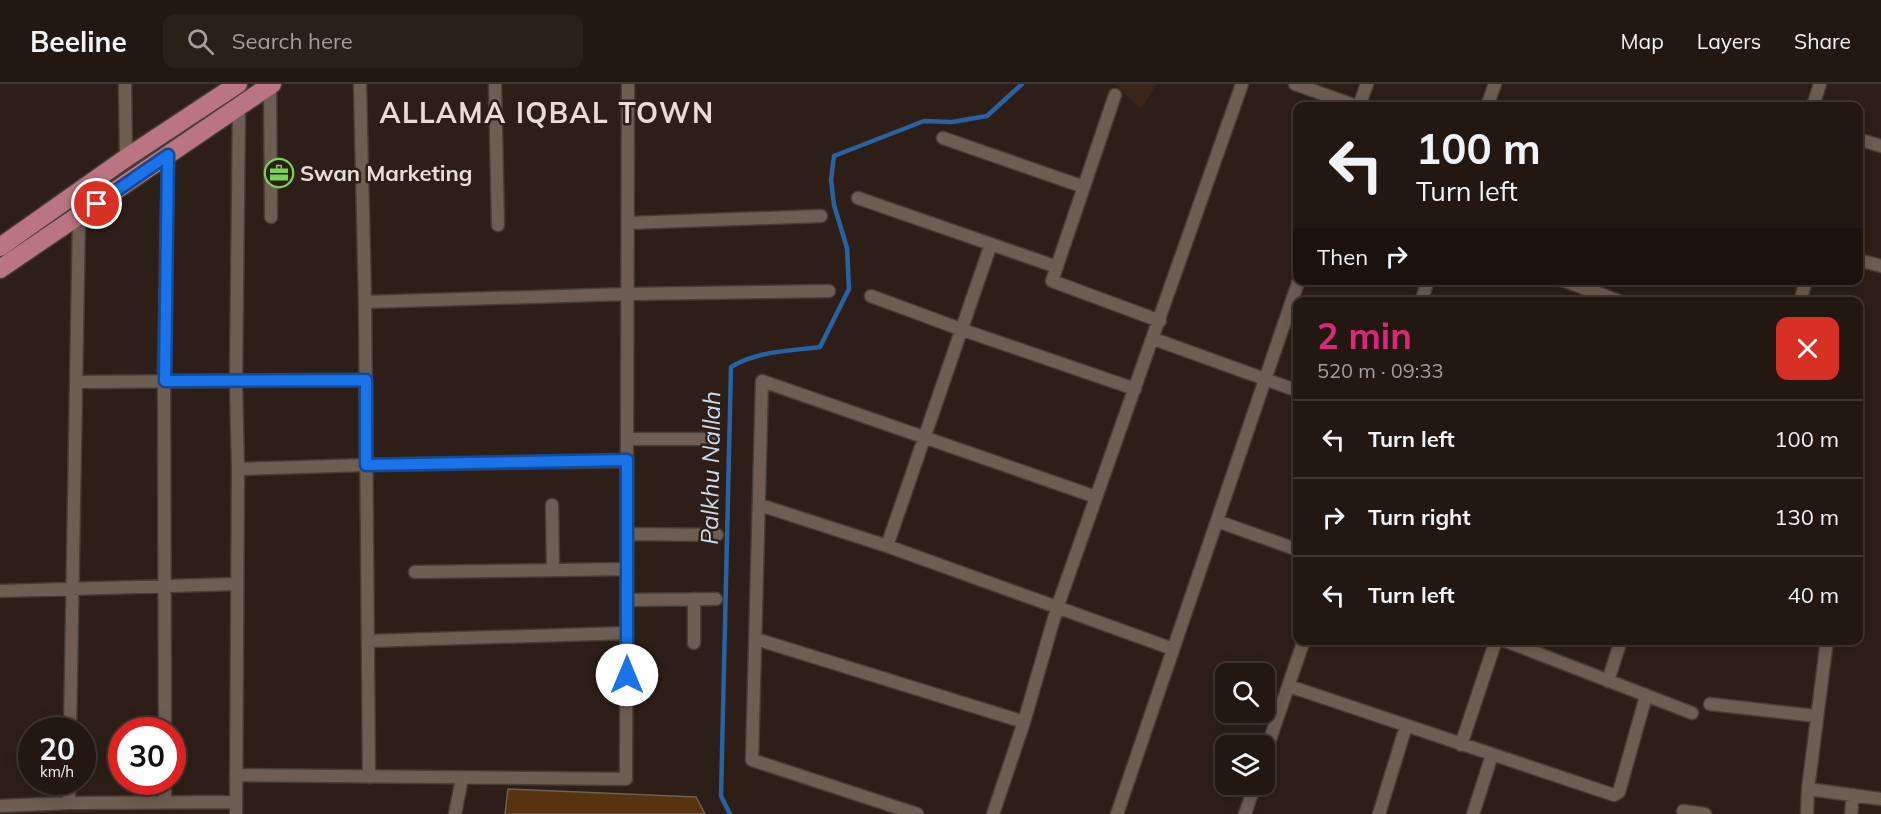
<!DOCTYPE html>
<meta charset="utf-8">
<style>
:root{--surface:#221711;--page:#2a201a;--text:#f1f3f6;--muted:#a29f9f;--line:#3f3631;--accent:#db2777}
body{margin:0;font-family:Mulish,sans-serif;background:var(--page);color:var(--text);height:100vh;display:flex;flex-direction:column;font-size:22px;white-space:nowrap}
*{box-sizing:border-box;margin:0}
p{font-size:20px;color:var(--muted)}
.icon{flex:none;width:33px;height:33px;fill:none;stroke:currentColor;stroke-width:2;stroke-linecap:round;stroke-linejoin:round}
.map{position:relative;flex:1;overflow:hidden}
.panel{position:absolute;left:1293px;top:213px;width:570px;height:348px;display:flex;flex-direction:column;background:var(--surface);border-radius:12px;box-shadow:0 3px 15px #0003,0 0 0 2px var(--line)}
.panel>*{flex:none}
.top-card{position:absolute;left:1293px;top:18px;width:570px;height:183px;border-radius:12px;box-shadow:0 3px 15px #0003,0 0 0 2px var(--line);background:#221711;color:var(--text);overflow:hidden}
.fabs{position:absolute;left:1215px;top:579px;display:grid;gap:12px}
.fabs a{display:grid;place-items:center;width:60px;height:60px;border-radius:12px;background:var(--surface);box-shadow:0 3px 15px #0003,0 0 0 2px var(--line);font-size:30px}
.speed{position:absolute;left:18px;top:633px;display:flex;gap:12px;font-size:30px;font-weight:700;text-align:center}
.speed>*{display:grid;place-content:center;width:78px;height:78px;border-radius:50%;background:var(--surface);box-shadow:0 3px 15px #0003,0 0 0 2px var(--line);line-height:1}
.speed small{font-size:15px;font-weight:400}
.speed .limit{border:9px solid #d22;background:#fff;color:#111}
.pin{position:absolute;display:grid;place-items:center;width:51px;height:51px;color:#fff;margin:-26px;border:3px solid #fff;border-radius:50%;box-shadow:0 2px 6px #0007}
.me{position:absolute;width:66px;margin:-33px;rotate:0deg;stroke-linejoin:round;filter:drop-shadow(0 0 4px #0008)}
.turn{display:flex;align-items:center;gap:21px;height:126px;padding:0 24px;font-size:27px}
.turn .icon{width:78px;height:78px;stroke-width:2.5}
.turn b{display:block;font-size:42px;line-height:51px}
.then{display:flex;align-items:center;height:57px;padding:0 24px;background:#0003;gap:12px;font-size:22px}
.round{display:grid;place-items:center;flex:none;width:63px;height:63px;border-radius:12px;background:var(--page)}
.headline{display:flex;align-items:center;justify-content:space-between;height:102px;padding:0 24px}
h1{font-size:36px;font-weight:700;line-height:45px;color:var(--accent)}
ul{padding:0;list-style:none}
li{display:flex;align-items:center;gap:18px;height:78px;padding:0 24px;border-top:2px solid var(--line)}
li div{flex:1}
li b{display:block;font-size:22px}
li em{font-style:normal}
header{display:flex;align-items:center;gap:36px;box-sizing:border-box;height:84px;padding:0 30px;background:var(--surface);border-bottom:2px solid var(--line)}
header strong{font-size:28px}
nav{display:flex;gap:33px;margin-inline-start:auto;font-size:21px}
.search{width:420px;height:54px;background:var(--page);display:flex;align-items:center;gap:15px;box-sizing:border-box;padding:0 21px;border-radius:12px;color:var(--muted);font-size:22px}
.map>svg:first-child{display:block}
.built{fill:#392519}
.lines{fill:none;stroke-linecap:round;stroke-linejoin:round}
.stream{stroke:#2962a3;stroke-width:4.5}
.building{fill:#58330f;stroke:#6e5f53;stroke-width:1.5}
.street-casing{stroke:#473c36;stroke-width:15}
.primary-casing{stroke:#473c36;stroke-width:21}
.street{stroke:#6e5d53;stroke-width:12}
.primary{stroke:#bb7482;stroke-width:18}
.route-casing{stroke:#114b97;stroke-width:15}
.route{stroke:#1a73e8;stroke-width:10}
.labels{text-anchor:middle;stroke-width:5;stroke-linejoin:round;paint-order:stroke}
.poi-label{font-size:22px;font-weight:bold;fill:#e7ddd7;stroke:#2d1f17;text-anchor:start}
.water-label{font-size:24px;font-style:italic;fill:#ccdbee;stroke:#2d1f17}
.district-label{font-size:28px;font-weight:bold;letter-spacing:1.5px;fill:#e7ddd7;stroke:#2d1f17}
</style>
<header>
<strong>Beeline</strong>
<div class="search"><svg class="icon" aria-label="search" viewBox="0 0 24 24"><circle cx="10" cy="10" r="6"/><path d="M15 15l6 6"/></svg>Search here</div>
<nav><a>Map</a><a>Layers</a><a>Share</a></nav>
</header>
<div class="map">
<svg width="1881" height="730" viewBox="0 0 1881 730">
<rect width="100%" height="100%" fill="#2d1f17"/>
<path class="built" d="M 1114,0 L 1157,0 L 1141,25 Z"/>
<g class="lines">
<path class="stream" d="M 730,730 L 721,712 L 731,283 C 757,267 790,267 820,263 L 849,205 L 847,164 L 834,121 L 831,96 L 834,72 L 924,37 L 952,38 L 987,32 L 1022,0"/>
</g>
<path class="building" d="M 508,705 L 696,713 L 705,730 L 505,730 Z"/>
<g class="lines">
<g class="street-casing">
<path id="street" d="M 125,0 L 126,74
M 360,0 L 365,218 L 369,693
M 495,0 L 498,141
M 1295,0 L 1356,22
M 270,1 L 271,133
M 1115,11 L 1052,197 L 1160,237
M 1359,22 L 1367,0
M 1487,22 L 1495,0
M 1813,22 L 1820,0
M 943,54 L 1084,103
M 1858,55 L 1881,62
M 858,114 L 1057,183
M 628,139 L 821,132
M 1858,176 L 1881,182
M 1562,196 L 1622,218
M 871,212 L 963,246 L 1135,305
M 365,218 L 628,210 L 829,207
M 1421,218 L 1428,196
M 1800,218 L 1806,196
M 1154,255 L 1298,307
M 78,298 L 366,296
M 627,355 L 711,355
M 238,385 L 366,381 L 627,377
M 552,421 L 553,486
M 760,421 L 887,462 L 1173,565
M 1217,437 L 1298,466
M 627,450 L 717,451
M 887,462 L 991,160
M 415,488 L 627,485
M 0,507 L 237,500
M 694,515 L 694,559
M 627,516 L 716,515
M 756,555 L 1024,638
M 1503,556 L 1692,629
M 368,557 L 627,549
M 1608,597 L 1621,556
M 1289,602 L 1614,711 L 1619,708 L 1646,612
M 1710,620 L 1816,632
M 70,646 L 79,132
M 165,646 L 164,297 L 168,71
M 1461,661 L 1496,556
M 1264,673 L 1304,556
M 236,691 L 626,695 L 628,0
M 165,698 L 165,718
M 1808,705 L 1881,715
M 69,719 L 69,698
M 0,722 L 69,719 L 236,718
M 1683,727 L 1705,730
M 236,730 L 238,385 L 236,297 L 239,23
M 455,730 L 462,694
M 917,730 L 752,676 L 762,297 L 1096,413
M 993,730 L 1024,638 L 1057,524 L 1242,0
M 1117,730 L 1299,196
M 1245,730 L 1255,700
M 1379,730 L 1406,642
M 1473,730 L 1492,671
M 1807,730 L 1808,705 L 1827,556
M 1851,730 L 1853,711"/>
</g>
<g class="primary-casing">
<path id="primary" d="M 0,163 L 126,74 L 238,0
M 0,185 L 272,0"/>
</g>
<use href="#street" class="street"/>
<use href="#primary" class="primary"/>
</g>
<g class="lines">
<g class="route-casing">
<path id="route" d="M 97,120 L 168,71 L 165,297 L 366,296 L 366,381 L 627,376 L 627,591"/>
</g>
<use href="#route" class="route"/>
</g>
<defs>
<g id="office-ring" transform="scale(1.5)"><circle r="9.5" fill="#2d1f17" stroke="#79d157" stroke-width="1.5"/><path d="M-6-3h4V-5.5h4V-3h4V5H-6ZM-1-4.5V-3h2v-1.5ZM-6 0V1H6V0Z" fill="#79d157"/></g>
</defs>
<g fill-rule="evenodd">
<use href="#office-ring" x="279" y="89"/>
</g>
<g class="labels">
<g class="poi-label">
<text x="300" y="97">Swan Marketing</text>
</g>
<g class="water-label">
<text transform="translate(711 384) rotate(-89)" y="8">Palkhu Nallah</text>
</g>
<g class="district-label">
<text x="547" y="39">ALLAMA IQBAL TOWN</text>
</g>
</g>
</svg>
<div class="fabs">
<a><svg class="icon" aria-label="search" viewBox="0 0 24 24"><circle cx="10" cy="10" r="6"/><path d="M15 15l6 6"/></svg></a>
<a><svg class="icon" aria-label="layers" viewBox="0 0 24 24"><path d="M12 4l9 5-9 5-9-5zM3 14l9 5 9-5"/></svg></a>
</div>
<div class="speed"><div>20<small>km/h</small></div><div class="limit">30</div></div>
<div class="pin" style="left:97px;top:120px;background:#d93025"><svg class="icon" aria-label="arrive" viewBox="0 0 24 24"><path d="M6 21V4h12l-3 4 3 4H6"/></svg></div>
<svg class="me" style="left:627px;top:591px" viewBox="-20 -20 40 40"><circle r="19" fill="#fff"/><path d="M0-13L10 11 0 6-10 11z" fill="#1a73e8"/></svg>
<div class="top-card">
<div class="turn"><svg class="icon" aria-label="left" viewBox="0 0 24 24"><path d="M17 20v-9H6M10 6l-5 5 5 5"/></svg><div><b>100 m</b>Turn left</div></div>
<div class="then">Then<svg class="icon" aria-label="right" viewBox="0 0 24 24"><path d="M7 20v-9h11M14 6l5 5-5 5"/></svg></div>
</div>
<section class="panel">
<div class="headline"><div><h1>2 min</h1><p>520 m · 09:33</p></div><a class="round" style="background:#d93025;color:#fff"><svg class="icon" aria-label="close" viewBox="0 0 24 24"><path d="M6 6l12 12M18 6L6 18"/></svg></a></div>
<ul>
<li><svg class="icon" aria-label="left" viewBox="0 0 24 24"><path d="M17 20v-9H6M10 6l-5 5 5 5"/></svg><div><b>Turn left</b></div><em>100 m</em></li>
<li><svg class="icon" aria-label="right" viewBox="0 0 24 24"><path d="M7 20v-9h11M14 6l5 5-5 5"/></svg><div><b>Turn right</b></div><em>130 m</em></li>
<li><svg class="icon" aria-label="left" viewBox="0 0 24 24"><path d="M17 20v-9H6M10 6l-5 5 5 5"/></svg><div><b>Turn left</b></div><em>40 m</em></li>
</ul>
</section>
</div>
